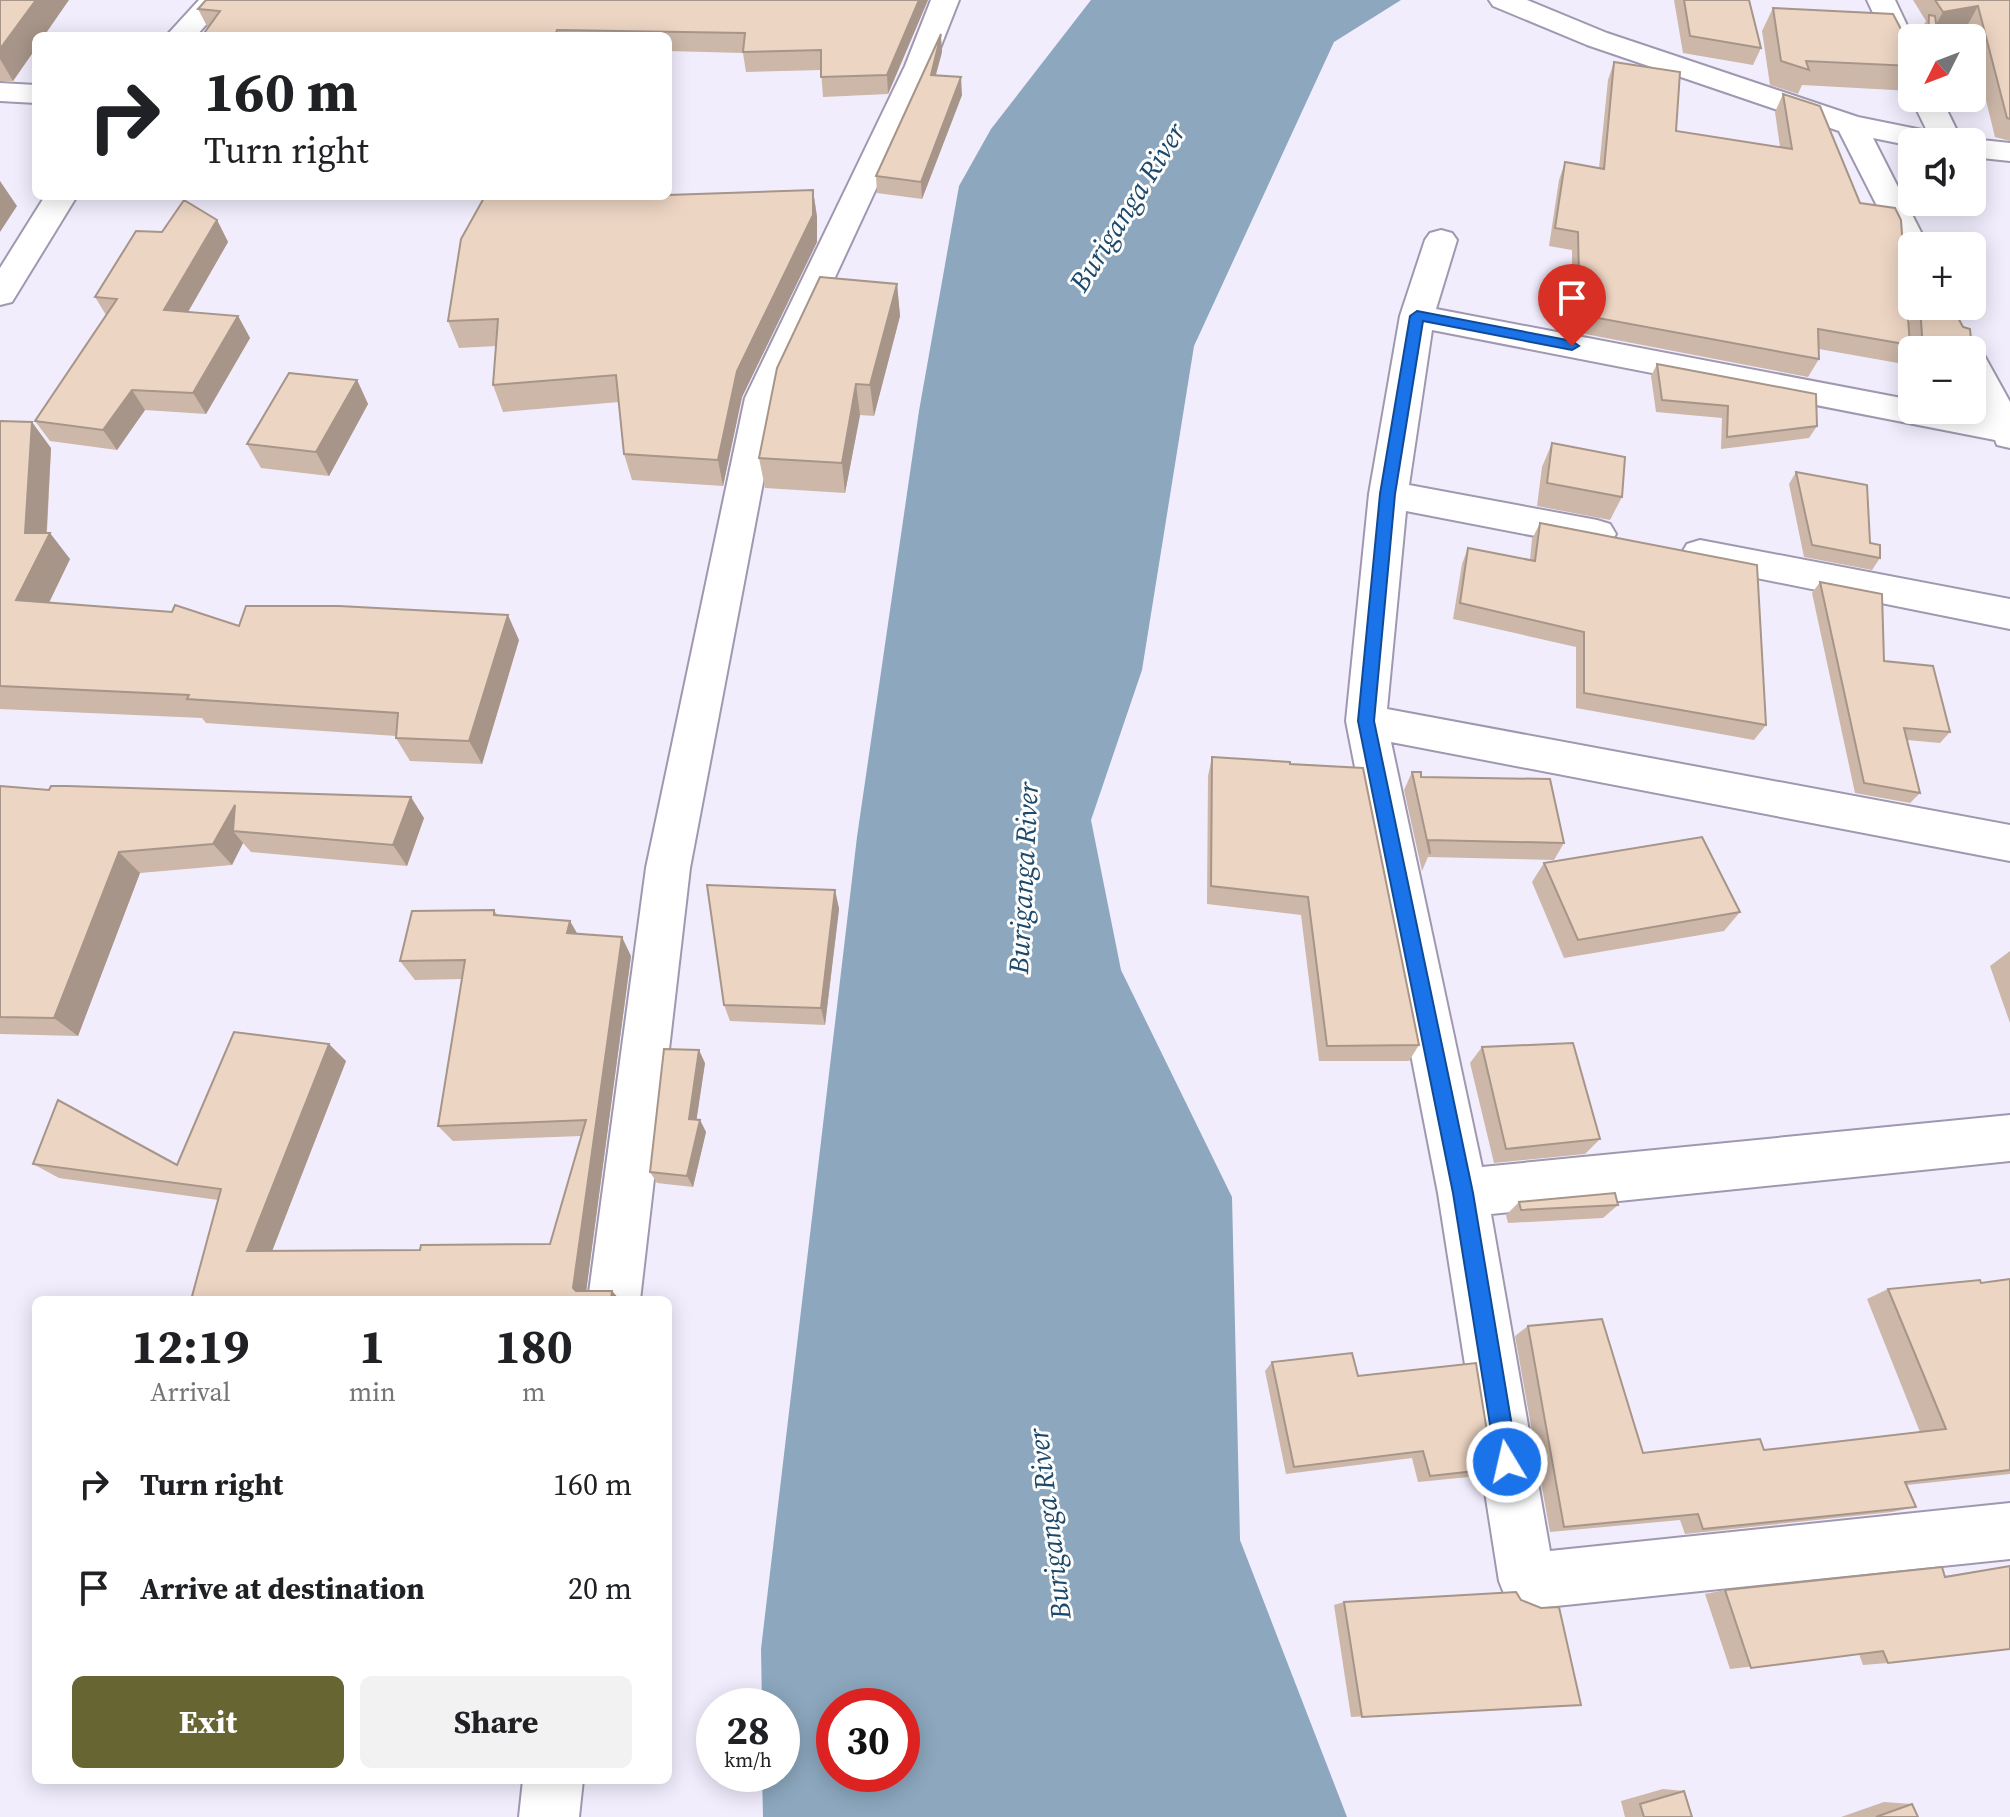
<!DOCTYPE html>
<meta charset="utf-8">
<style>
:root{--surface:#fff;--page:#f2f2f2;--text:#202124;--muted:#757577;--accent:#676532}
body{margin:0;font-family:"Source Serif 4",serif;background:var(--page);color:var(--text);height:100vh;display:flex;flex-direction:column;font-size:30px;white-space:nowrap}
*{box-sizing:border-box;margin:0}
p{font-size:26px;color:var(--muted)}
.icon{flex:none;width:44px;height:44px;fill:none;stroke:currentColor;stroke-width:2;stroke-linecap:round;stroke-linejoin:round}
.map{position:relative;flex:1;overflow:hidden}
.panel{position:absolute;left:32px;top:1296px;width:640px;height:488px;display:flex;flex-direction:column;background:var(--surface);border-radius:12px;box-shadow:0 4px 20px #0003}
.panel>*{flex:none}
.hud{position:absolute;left:32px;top:32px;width:640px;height:168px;border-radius:12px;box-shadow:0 4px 20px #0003;background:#fff;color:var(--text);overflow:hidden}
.needle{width:52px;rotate:228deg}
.buttons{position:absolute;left:1898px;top:24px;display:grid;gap:16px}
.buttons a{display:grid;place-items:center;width:88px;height:88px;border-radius:12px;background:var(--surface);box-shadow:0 4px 20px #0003;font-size:40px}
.speed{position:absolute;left:696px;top:1688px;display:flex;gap:16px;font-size:40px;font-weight:700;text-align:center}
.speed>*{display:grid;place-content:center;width:104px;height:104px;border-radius:50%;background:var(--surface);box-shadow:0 4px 20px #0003;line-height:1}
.speed small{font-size:20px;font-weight:400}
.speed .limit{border:12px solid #d22;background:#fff;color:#111}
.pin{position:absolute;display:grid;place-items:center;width:68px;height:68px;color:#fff;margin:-82px -34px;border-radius:50% 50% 50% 0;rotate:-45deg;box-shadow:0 0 8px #0007}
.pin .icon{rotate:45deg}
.me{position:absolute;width:88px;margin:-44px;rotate:351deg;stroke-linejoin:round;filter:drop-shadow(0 0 6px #0008)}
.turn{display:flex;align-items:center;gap:28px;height:168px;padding:0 40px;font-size:36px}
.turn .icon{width:104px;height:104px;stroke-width:2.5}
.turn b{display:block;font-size:56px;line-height:68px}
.eta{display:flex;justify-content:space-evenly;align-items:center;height:136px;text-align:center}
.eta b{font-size:48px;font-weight:700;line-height:56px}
.primary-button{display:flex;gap:16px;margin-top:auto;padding:16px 40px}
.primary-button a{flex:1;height:92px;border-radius:12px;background:var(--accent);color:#fff;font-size:32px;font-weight:700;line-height:92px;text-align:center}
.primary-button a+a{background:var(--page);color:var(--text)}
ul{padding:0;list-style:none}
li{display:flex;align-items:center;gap:24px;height:104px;padding:0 40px}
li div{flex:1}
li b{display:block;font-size:30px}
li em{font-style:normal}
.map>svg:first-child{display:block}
.water{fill:#8ca7be;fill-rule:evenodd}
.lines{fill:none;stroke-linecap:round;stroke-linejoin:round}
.minor-casing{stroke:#9f98b0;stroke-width:4}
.minor{fill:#fff;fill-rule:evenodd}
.wall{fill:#ccb7a8}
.shaded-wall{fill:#a69588}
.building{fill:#edd5c3;stroke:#a69588;stroke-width:2}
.route{fill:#1a73e8;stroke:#114b97;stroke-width:2}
.labels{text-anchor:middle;stroke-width:6;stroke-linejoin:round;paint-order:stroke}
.water-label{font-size:28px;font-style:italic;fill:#1c486a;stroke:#fdfdfd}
</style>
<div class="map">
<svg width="2010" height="1817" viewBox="0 0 2010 1817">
<rect width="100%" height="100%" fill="#f1edfd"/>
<path class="water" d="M 1091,0 L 1401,0 L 1334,42 L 1194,346 L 1142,670 L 1091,820 L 1121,970 L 1232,1197 L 1240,1540 L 1347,1817 L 763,1817 L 762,1774 L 782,1774 L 782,1706 L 762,1706 L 761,1649 L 857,837 L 919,411 L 959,186 L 991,129 ZM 902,1706 L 902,1774 L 834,1774 L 834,1706 Z"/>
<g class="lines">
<g class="minor-casing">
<path id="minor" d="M 199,0 L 228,0 L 196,36 L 166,36 Z
M 931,0 L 959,0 L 933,66 L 779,398 L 690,868 L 640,1300 L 588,1300 L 646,868 L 745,398 L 905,66 Z
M 1489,0 L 1527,0 L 1607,33 L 1858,117 L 1927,131 L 1911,98 L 1941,98 L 1962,141 L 1972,139 L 2010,143 L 2010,161 L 1972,157 L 1972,142 L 1912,142 L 1912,146 L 1873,138 L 1928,246 L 1912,246 L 1912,256 L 1901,253 L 1839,131 L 1587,45 L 1493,6 Z
M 1867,0 L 1895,0 L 1913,38 L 1912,76 L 1902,73 L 1898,67 Z
M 0,83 L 36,85 L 36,103 L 0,101 Z
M 45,196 L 77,196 L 12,302 L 0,305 L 0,268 Z
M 1441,230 L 1452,233 L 1457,240 L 1436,309 L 1912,400 L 1912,410 L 1980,413 L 1972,396 L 1972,351 L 1984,355 L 2010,402 L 2010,448 L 1997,445 L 1995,440 L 1432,330 L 1409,485 L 1597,520 L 1610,524 L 1616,534 L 1610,544 L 1597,548 L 1406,511 L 1387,709 L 2010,825 L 2010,861 L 1391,742 L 1482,1167 L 2010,1115 L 2010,1161 L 1491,1214 L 1550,1551 L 2010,1503 L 2010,1559 L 1527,1609 L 1507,1601 L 1499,1581 L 1438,1193 L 1346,721 L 1369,494 L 1400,316 L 1425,240 L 1430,233 Z
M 1700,540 L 2010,599 L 2010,629 L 1687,564 L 1681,554 L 1687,544 Z
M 523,1780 L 583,1780 L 579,1817 L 519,1817 Z"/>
</g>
<use href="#minor" class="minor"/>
</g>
<path class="wall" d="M 0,0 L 36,36 L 36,48 L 13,81 L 0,81 Z
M 206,0 L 928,0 L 888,94 L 823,97 L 821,70 L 746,72 L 743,53 L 668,51 L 668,36 L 202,36 L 208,28 L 198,9 Z
M 1674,0 L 1749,0 L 1761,48 L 1753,65 L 1683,53 Z
M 1913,0 L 2010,0 L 2010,141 L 1995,137 L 1972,44 L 1972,38 L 1970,38 L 1967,26 L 1937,31 L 1938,38 L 1916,38 L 1926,21 Z
M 1773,8 L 1912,50 L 1912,91 L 1802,85 L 1798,94 L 1770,85 L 1762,31 Z
M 942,52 L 936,75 L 962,95 L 922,199 L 877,193 L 876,176 Z
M 1614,62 L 1676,131 L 1780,147 L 1775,112 L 1783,94 L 1908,323 L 1919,306 L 1972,350 L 1912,350 L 1912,397 L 1909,396 L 1906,352 L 1898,363 L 1819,349 L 1819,359 L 1808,377 L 1580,333 L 1584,298 L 1572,296 L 1572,250 L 1549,246 L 1559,180 L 1565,162 L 1599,168 L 1608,80 Z
M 813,190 L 817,217 L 817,242 L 742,397 L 723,486 L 632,480 L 624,454 L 619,402 L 503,412 L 493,385 L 496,346 L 459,348 L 448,321 L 668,196 Z
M 217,220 L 228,242 L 188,312 L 238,316 L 250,338 L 206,414 L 145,410 L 117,450 L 50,441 L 35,421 L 106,315 L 95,297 L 162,232 Z
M 897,284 L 900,316 L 874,416 L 860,415 L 845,493 L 765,488 L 759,458 Z
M 1657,364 L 1817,426 L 1809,438 L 1721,449 L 1722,418 L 1656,412 L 1651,376 Z
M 357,380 L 368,404 L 329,476 L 261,468 L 247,444 Z
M 0,421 L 51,448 L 47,533 L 70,559 L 49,603 L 239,626 L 519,640 L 482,764 L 410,761 L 396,738 L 396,736 L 206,723 L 202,718 L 0,709 Z
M 1552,443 L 1622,497 L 1610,520 L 1537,506 L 1542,467 Z
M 1796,472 L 1870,543 L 1880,558 L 1872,570 L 1804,557 L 1789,484 Z
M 1540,523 L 1766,725 L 1754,740 L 1576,708 L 1576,647 L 1453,619 L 1462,564 L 1468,548 L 1530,560 L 1532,539 Z
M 1820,582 L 1884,661 L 1950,732 L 1940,743 L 1907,740 L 1920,793 L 1910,803 L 1855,793 L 1812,593 Z
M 1212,757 L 1290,764 L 1419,1045 L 1409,1061 L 1319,1061 L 1301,915 L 1207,904 L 1208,776 Z
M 1412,772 L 1421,777 L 1564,843 L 1554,860 L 1428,857 L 1422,871 L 1404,790 Z
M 0,786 L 424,818 L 407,866 L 251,852 L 243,843 L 232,865 L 140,873 L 78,1036 L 0,1034 Z
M 1544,863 L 1740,912 L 1724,931 L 1564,958 L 1532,882 Z
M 835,890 L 839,909 L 825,1025 L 730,1021 L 724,1005 Z
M 494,910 L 498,916 L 577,934 L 631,956 L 586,1291 L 612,1291 L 620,1300 L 191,1300 L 218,1200 L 59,1178 L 33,1164 L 177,1165 L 346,1061 L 272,1251 L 420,1250 L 550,1244 L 581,1136 L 453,1141 L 438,1126 L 462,979 L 415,980 L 400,961 Z
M 2010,951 L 2010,1023 L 1990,966 Z
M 1482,1047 L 1600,1139 L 1585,1154 L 1494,1163 L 1470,1063 Z
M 705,1063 L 696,1120 L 700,1120 L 706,1132 L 693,1187 L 657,1183 L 650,1172 Z
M 1519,1202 L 1618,1205 L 1603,1218 L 1508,1223 L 1506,1215 Z
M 2010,1279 L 2010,1474 L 1907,1485 L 1916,1507 L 1892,1512 L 1685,1534 L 1680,1520 L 1550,1532 L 1515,1336 L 1528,1326 L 1643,1453 L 1764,1450 L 1920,1432 L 1867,1299 L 1888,1289 L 1981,1283 Z
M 1272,1362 L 1358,1376 L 1493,1469 L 1479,1476 L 1418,1482 L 1412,1458 L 1286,1474 L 1265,1371 Z
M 2010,1566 L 2010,1650 L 2010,1649 L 1888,1663 L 1863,1665 L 1859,1654 L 1730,1669 L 1705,1594 L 1725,1590 L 1945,1576 Z
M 1344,1602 L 1581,1705 L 1351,1717 L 1334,1605 Z
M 1663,1789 L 1684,1791 L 1692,1817 L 1625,1817 L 1621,1801 Z
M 1884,1802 L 1912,1804 L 1918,1817 L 1841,1817 Z"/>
<path class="shaded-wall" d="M 36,0 L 69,0 L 44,36 L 36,36 L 36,48 L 13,81 L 0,59 L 0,49 Z
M 919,0 L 928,0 L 888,94 L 887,75 Z
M 1978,6 L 1967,26 L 1932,31 L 1943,12 Z
M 941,34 L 942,52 L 931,92 L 931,75 Z
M 961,77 L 962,95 L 922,199 L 921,182 Z
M 0,181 L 17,206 L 0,232 Z
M 813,190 L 817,217 L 817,242 L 742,397 L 723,486 L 718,460 L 737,371 Z
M 217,220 L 228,242 L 177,331 L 164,310 Z
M 897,284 L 900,316 L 874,416 L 870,385 Z
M 238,316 L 250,338 L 206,414 L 193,393 Z
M 357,380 L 368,404 L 329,476 L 316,452 Z
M 856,384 L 860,415 L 845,493 L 842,463 Z
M 132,390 L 145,410 L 117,450 L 103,430 Z
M 32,422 L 51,448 L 46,540 L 50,533 L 70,559 L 38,625 L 16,600 L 25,533 Z
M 508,615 L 519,640 L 482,764 L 469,741 Z
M 411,797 L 424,818 L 407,866 L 393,845 Z
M 235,805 L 233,831 L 243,843 L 232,865 L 213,844 Z
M 119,852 L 140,873 L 78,1036 L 54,1018 Z
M 835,890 L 839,909 L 825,1025 L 821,1008 Z
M 570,921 L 581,940 L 567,933 Z
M 622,937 L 631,956 L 585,1300 L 573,1288 Z
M 329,1044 L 346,1061 L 267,1264 L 247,1251 Z
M 699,1050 L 705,1063 L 695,1130 L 689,1119 Z
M 700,1120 L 706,1132 L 693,1187 L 687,1176 Z
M 612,1291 L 620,1300 L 611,1300 Z"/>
<path class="building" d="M 0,0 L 36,0 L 0,49 Z
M 206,0 L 919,0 L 887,75 L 821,77 L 821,50 L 743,52 L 745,33 L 557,30 L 555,36 L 202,36 L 220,11 L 198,9 Z
M 1684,0 L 1749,0 L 1761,48 L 1690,36 Z
M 1935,0 L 2010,0 L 2010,119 L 2007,118 L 1978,6 L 1943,12 Z
M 1773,8 L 1893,14 L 1912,50 L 1912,66 L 1806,61 L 1809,70 L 1781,61 Z
M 1929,15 L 1935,16 L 1938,38 L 1928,38 Z
M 941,34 L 931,75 L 961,77 L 921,182 L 876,176 Z
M 1614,62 L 1680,72 L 1676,131 L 1792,149 L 1783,94 L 1820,106 L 1860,203 L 1895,208 L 1901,220 L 1910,345 L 1818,329 L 1819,359 L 1587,316 L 1591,280 L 1579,278 L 1578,232 L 1555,228 L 1565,162 L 1604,169 Z
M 813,190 L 813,215 L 737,371 L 718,460 L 624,454 L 616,375 L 493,385 L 498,319 L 448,321 L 461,239 L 485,196 L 668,196 L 668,195 Z
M 184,200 L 217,220 L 164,310 L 238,316 L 193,393 L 132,390 L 103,430 L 35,421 L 117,299 L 95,297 L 136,231 L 162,232 Z
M 820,277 L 897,284 L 870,385 L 856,384 L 842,463 L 759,458 L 777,368 Z
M 1920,306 L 1955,312 L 1963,327 L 1970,329 L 1972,350 L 1923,350 Z
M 1972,352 L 1976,385 L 1972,385 Z
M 1657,364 L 1816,394 L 1817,426 L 1727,437 L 1728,406 L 1662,400 Z
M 289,373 L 357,380 L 316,452 L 247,444 Z
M 0,421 L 32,422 L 25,533 L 50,533 L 16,600 L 172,612 L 175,605 L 239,626 L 246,606 L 339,606 L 508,615 L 469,741 L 396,738 L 398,713 L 187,699 L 189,695 L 0,686 Z
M 1552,443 L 1625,457 L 1622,497 L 1547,483 Z
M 1796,472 L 1867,485 L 1870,543 L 1880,545 L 1880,558 L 1812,545 Z
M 1540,523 L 1757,565 L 1766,725 L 1584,693 L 1584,632 L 1460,603 L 1468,548 L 1535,561 Z
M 1820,582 L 1882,594 L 1884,661 L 1933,666 L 1950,732 L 1904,728 L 1920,793 L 1864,783 Z
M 1212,757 L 1290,762 L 1290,764 L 1363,768 L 1419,1045 L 1327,1046 L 1308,897 L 1211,886 Z
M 1412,772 L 1421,772 L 1421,777 L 1550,779 L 1564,843 L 1428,840 L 1430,854 Z
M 0,786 L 49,790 L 51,786 L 67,786 L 411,797 L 393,845 L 233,831 L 235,805 L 213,844 L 119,852 L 54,1018 L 0,1017 Z
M 1702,837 L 1740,912 L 1578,940 L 1544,863 Z
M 707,885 L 835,890 L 821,1008 L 724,1005 Z
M 494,910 L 494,915 L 570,921 L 567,933 L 622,937 L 573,1288 L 576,1291 L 612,1291 L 611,1300 L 191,1300 L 221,1189 L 33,1164 L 58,1100 L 177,1165 L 234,1032 L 329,1044 L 247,1251 L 420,1250 L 421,1245 L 550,1244 L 586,1120 L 438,1126 L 465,960 L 400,961 L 412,911 Z
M 1573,1043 L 1600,1139 L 1506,1149 L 1482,1047 Z
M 664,1049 L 699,1050 L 689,1119 L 700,1120 L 687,1176 L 650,1172 Z
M 1615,1193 L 1618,1205 L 1521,1210 L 1519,1202 Z
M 2010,1279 L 2010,1470 L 1905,1482 L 1916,1507 L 1703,1529 L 1698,1514 L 1564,1527 L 1528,1326 L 1602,1319 L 1643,1453 L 1760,1439 L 1764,1450 L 1946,1429 L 1888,1289 L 1980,1280 L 1981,1283 Z
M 1352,1353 L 1358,1376 L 1476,1363 L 1493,1469 L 1430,1476 L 1423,1451 L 1294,1467 L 1272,1362 Z
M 2010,1566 L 2010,1649 L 1888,1663 L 1883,1651 L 1751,1668 L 1725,1590 L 1942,1567 L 1945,1577 Z
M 1516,1592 L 1521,1600 L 1541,1608 L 1559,1607 L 1581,1705 L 1362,1717 L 1344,1602 Z
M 1684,1791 L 1692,1817 L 1644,1817 L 1640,1804 Z
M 1912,1804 L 1918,1817 L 1876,1817 Z"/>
<path class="route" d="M 1417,311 L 1572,341 L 1579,346 L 1572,350 L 1423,321 L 1395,494 L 1374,721 L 1473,1193 L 1518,1462 L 1515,1470 L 1507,1473 L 1499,1470 L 1496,1462 L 1453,1193 L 1358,721 L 1380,494 L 1410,316 Z"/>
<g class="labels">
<g class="water-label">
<text transform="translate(1127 207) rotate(-58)" y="10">Buriganga River</text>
<text transform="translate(1023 878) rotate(-87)" y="10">Buriganga River</text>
<text transform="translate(1049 1524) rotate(-97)" y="10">Buriganga River</text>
</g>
</g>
</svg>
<div class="buttons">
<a><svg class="needle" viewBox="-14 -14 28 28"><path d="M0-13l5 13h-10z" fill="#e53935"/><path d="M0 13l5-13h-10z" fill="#757577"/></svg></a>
<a><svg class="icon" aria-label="sound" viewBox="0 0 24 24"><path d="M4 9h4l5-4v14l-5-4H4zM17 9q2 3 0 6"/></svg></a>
<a>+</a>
<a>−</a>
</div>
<div class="speed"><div>28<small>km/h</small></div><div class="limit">30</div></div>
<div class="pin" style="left:1572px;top:346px;background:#d93025"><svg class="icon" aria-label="arrive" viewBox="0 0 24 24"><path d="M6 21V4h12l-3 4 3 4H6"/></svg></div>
<svg class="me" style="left:1507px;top:1462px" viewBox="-20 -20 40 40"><circle r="17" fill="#1a73e8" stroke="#fff" stroke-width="3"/><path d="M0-11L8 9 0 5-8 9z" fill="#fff"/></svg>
<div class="hud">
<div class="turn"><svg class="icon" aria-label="right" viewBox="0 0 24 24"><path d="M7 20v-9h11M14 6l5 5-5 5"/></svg><div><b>160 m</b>Turn right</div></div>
</div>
<section class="panel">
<div class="eta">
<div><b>12:19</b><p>Arrival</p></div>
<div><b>1</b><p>min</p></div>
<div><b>180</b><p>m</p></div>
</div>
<ul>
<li><svg class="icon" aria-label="right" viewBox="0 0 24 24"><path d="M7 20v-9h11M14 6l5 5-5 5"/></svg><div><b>Turn right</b></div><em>160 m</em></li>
<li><svg class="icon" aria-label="arrive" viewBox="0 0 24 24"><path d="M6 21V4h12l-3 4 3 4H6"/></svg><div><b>Arrive at destination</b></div><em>20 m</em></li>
</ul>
<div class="primary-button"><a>Exit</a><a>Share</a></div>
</section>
</div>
